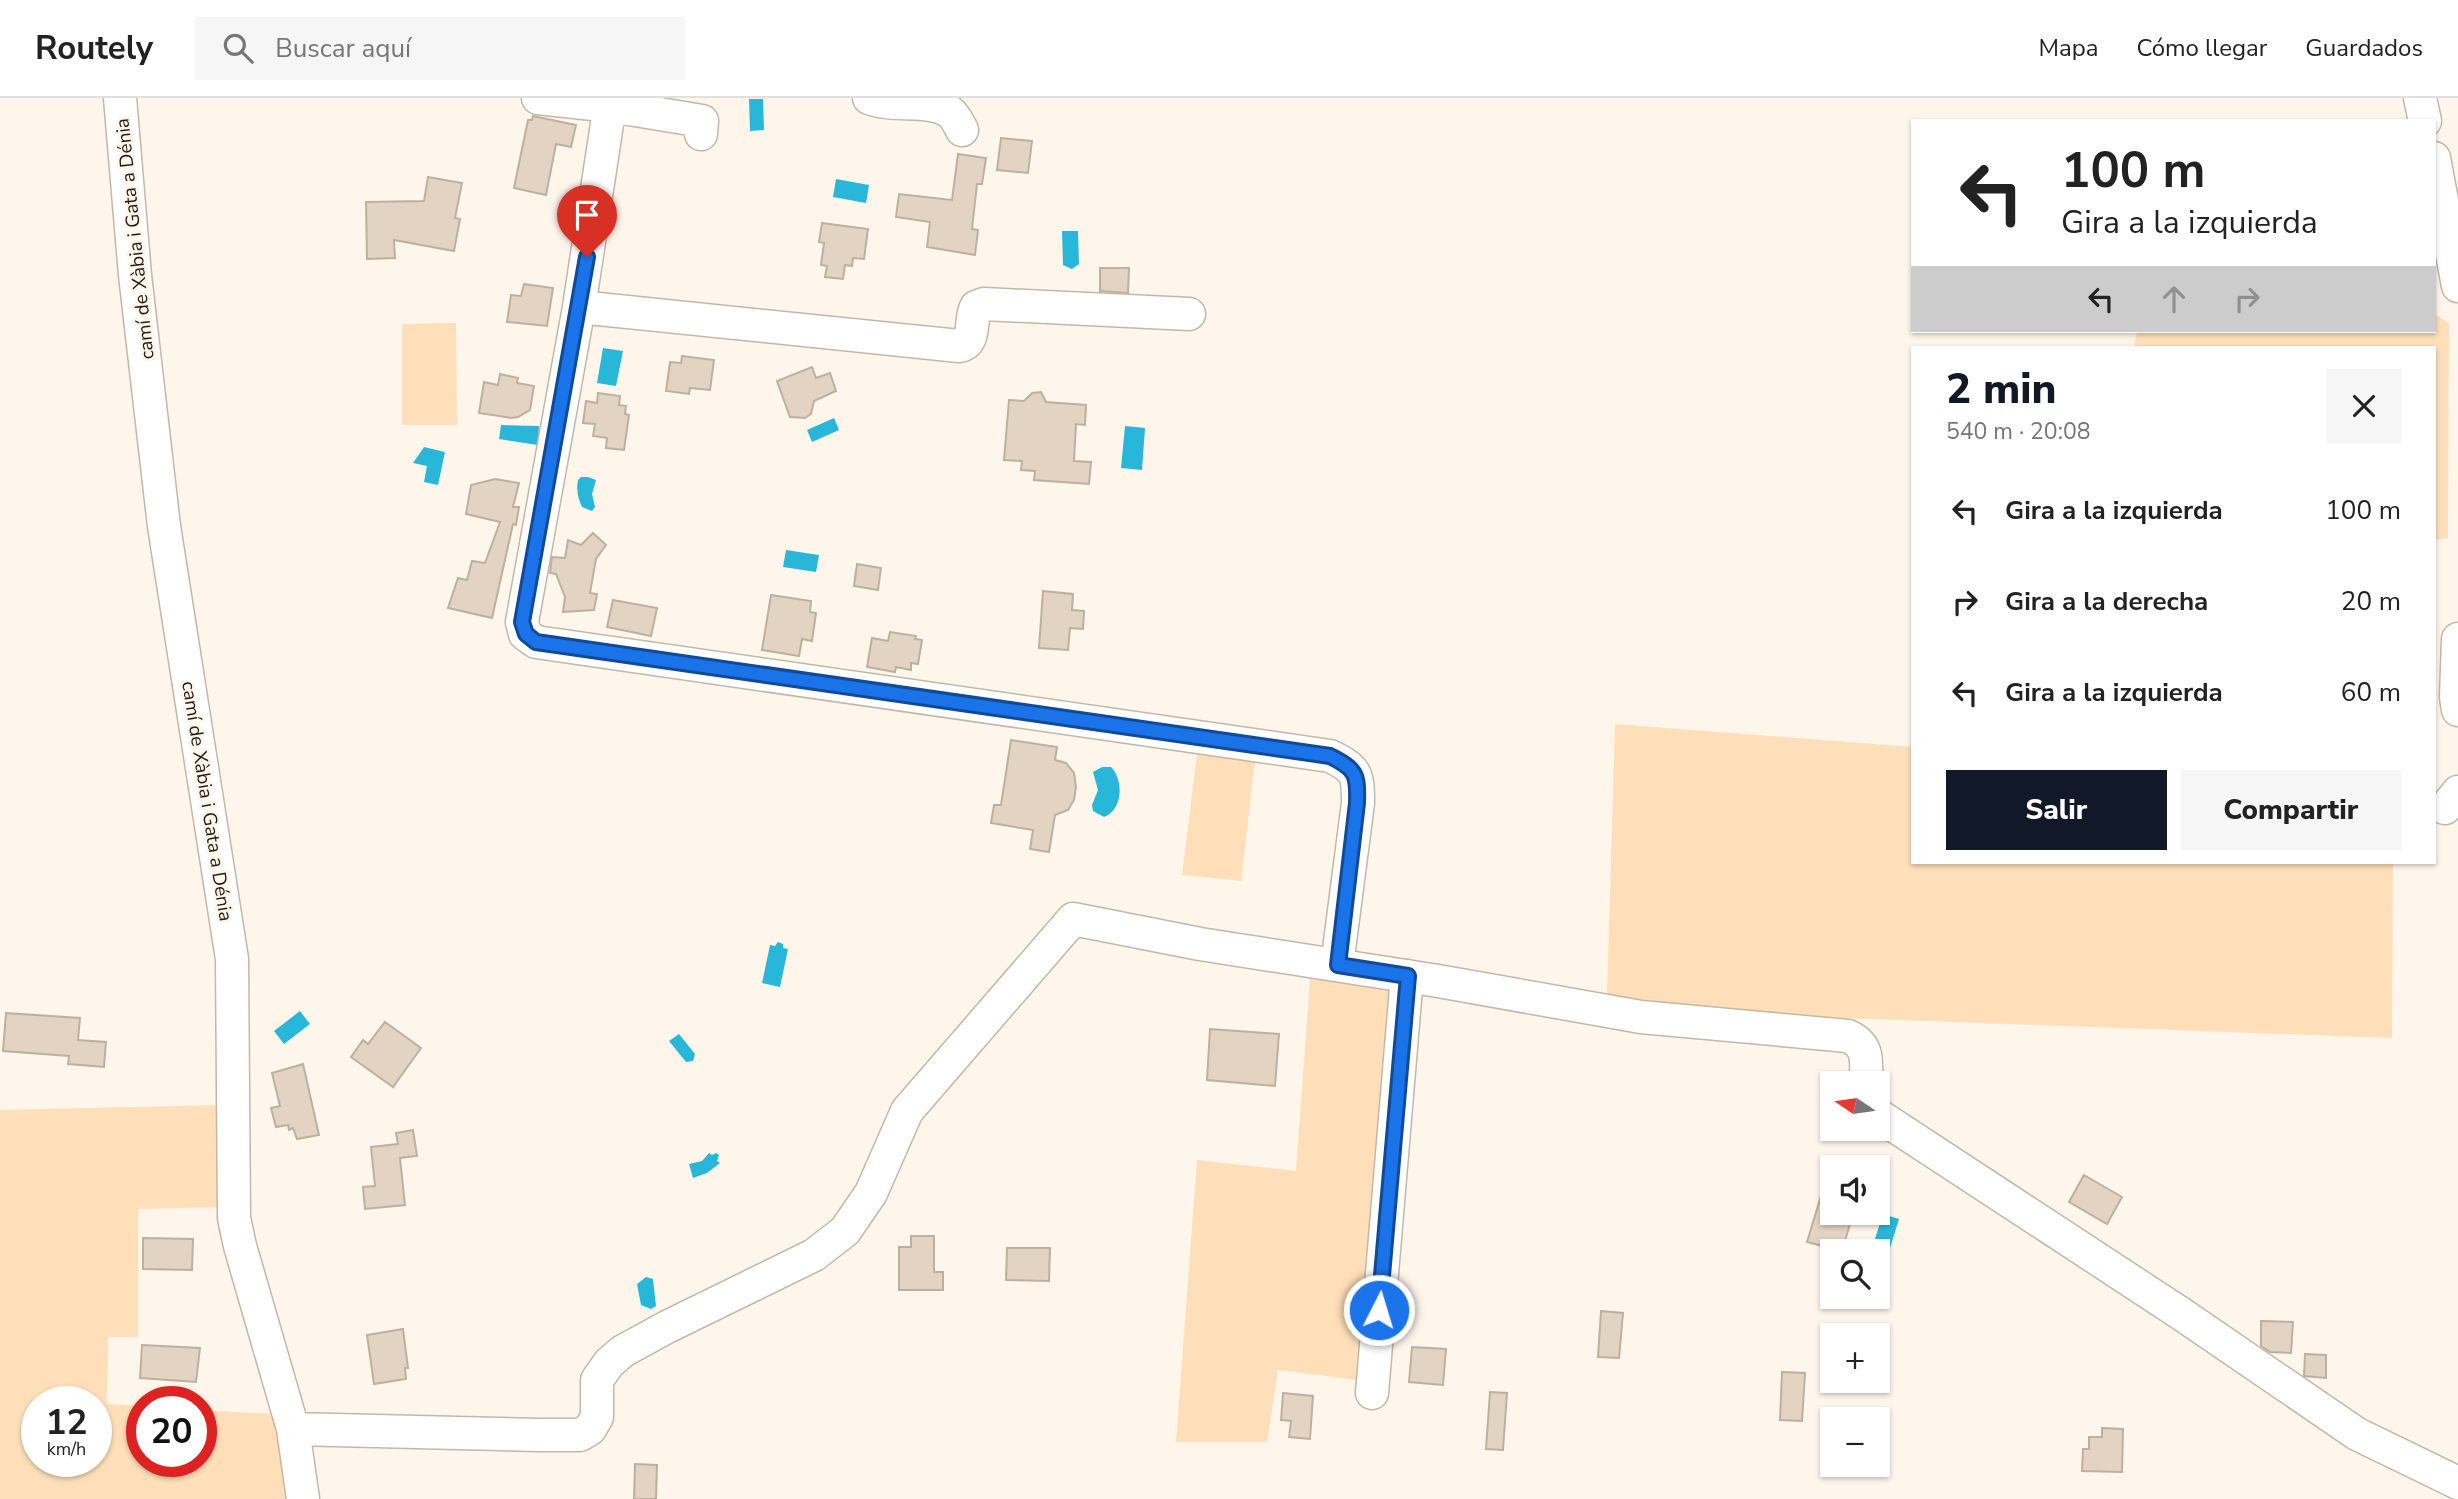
<!DOCTYPE html>
<html lang="es">
<meta charset="utf-8">
<style>
:root{--surface:#fff;--page:#f6f6f6;--text:#222;--muted:#767676;--line:#e0e0e0;--accent:#111827}
body{margin:0;font-family:"Nunito Sans",sans-serif;background:var(--page);color:var(--text);height:100vh;display:flex;flex-direction:column;font-size:26px;white-space:nowrap}
*{box-sizing:border-box;margin:0}
p{font-size:23px;color:var(--muted)}
.icon{flex:none;width:38px;height:38px;fill:none;stroke:currentColor;stroke-width:2;stroke-linecap:round;stroke-linejoin:round}
.map{position:relative;flex:1;overflow:hidden}
.side{position:absolute;left:1911px;top:248px;width:525px;height:518px;display:flex;flex-direction:column;background:var(--surface);border-radius:0px;box-shadow:0 2px 5px #0004}
.side>*{flex:none}
.guide{position:absolute;left:1911px;top:21px;width:525px;height:214px;border-radius:0px;box-shadow:0 2px 5px #0004;background:#fff;color:var(--text);overflow:hidden}
.needle{width:46px;rotate:283deg}
.controls{position:absolute;left:1820px;top:973px;display:grid;gap:14px}
.controls a{display:grid;place-items:center;width:70px;height:70px;border-radius:0px;background:var(--surface);box-shadow:0 2px 5px #0004;font-size:35px}
.speed{position:absolute;left:21px;top:1288px;display:flex;gap:14px;font-size:35px;font-weight:700;text-align:center}
.speed>*{display:grid;place-content:center;width:91px;height:91px;border-radius:50%;background:var(--surface);box-shadow:0 2px 5px #0004;line-height:1}
.speed small{font-size:18px;font-weight:400}
.speed .limit{border:10px solid #d22;background:#fff;color:#111}
.pin{position:absolute;display:grid;place-items:center;width:60px;height:60px;color:#fff;margin:-72px -30px;border-radius:50% 50% 50% 0;rotate:-45deg;box-shadow:0 0 7px #0007}
.pin .icon{rotate:45deg}
.me{position:absolute;width:77px;margin:-38px;rotate:5deg;stroke-linejoin:round;filter:drop-shadow(0 0 5px #0008)}
.turn{display:flex;align-items:center;gap:24px;height:147px;padding:0 35px;font-size:32px}
.turn .icon{width:91px;height:91px;stroke-width:2.5}
.turn b{display:block;font-size:49px;line-height:60px}
.lanes{display:flex;align-items:center;height:66px;padding:0 35px;background:#0003;justify-content:center;gap:35px;direction:ltr}
.lanes .off{opacity:.35}
.round{display:grid;place-items:center;flex:none;width:74px;height:74px;border-radius:0px;background:var(--page)}
.head{display:flex;align-items:center;justify-content:space-between;height:119px;padding:0 35px}
h1{font-size:42px;font-weight:800;line-height:52px;color:var(--accent)}
.action{display:flex;gap:14px;margin-top:auto;padding:14px 35px}
.action a{flex:1;height:80px;border-radius:0px;background:var(--accent);color:#fff;font-size:28px;font-weight:800;line-height:80px;text-align:center}
.action a+a{background:var(--page);color:var(--text)}
ul{padding:0;list-style:none}
li{display:flex;align-items:center;gap:21px;height:91px;padding:0 35px}
li div{flex:1}
li b{display:block;font-size:26px}
li em{font-style:normal}
header{display:flex;align-items:center;gap:42px;box-sizing:border-box;height:98px;padding:0 35px;background:var(--surface);border-bottom:2px solid var(--line)}
header strong{font-size:33px}
nav{display:flex;gap:38px;margin-inline-start:auto;font-size:24px}
.search{width:490px;height:63px;background:var(--page);display:flex;align-items:center;gap:18px;box-sizing:border-box;padding:0 24px;border-radius:0px;color:var(--muted);font-size:26px}
.map>svg:first-child{display:block}
.green{fill:#fedfb9;fill-rule:evenodd}
.water{fill:#29b7d9}
.building{fill:#e2d3c2;stroke:#beb09f;stroke-width:2}
.lines{fill:none;stroke-linecap:round;stroke-linejoin:round}
.minor-casing{stroke:#c5b7a5;stroke-width:35}
.minor{stroke:#fff;stroke-width:32}
.route-casing{stroke:#114b97;stroke-width:18}
.route{stroke:#1a73e8;stroke-width:12}
.labels{text-anchor:middle;stroke-width:6;stroke-linejoin:round;paint-order:stroke}
.street-label{font-size:19px;fill:#211c15;stroke:#fff6eb}
</style>
<header>
<strong>Routely</strong>
<div class="search"><svg class="icon" aria-label="search" viewBox="0 0 24 24"><circle cx="10" cy="10" r="6"/><path d="M15 15l6 6"/></svg>Buscar aquí</div>
<nav><a>Mapa</a><a>Cómo llegar</a><a>Guardados</a></nav>
</header>
<div class="map">
<svg width="2458" height="1401" viewBox="0 0 2458 1401">
<rect width="100%" height="100%" fill="#fff6eb"/>
<path class="green" d="M 2434,216 L 2449,225 L 2448,440 L 2434,442 L 2434,250 L 2134,250 L 2137,233 L 2434,233 Z
M 456,225 L 457,327 L 402,327 L 402,226 Z
M 1615,626 L 1913,649 L 1913,765 L 2393,765 L 2392,940 L 1737,916 L 1646,908 L 1607,897 Z
M 1197,656 L 1255,663 L 1241,783 L 1182,777 Z
M 1311,868 L 1393,890 L 1364,1283 L 1278,1272 L 1267,1344 L 1176,1344 L 1197,1062 L 1296,1073 Z
M 219,1007 L 226,1109 L 138,1111 L 138,1239 L 108,1239 L 107,1306 L 142,1308 L 142,1363 L 201,1363 L 201,1312 L 277,1316 L 286,1401 L 0,1401 L 0,1012 ZM 37,1304 L 96,1304 L 96,1363 L 37,1363 Z"/>
<path class="water" d="M 749,1 L 763,1 L 764,32 L 750,33 Z
M 836,81 L 869,87 L 866,105 L 833,99 Z
M 1062,133 L 1078,133 L 1079,166 L 1072,171 L 1063,167 Z
M 603,250 L 623,253 L 616,288 L 597,285 Z
M 834,320 L 839,332 L 812,344 L 807,332 Z
M 501,327 L 539,328 L 538,347 L 499,341 Z
M 1125,328 L 1145,330 L 1142,372 L 1121,370 Z
M 424,349 L 445,354 L 438,387 L 424,384 L 427,368 L 413,365 Z
M 581,379 L 588,379 L 596,382 L 592,396 L 595,409 L 592,413 L 582,409 C 578,400 576,393 578,382 Z
M 786,452 L 819,457 L 816,474 L 783,469 Z
M 1102,669 L 1111,669 C 1124,682 1123,712 1104,719 L 1093,713 L 1092,707 L 1098,692 L 1093,674 Z
M 778,844 L 783,846 L 783,850 L 788,851 L 780,889 L 762,885 L 770,847 L 775,848 Z
M 300,913 L 310,926 L 284,946 L 274,933 Z
M 679,936 L 695,956 L 693,963 L 686,964 L 669,943 Z
M 709,1055 L 712,1057 L 716,1055 L 719,1057 L 717,1063 L 720,1065 L 707,1075 L 693,1080 L 689,1066 L 702,1063 Z
M 1883,1116 L 1899,1121 L 1885,1166 L 1878,1164 L 1878,1153 L 1871,1153 Z
M 646,1179 L 653,1181 L 656,1208 L 651,1211 L 641,1207 L 637,1186 Z"/>
<path class="building" d="M 533,18 L 576,27 L 571,49 L 556,46 L 546,97 L 514,90 L 528,22 L 532,22 Z
M 1001,40 L 1032,43 L 1028,75 L 997,72 Z
M 958,56 L 986,60 L 982,86 L 977,86 L 972,131 L 978,132 L 975,157 L 927,149 L 930,124 L 896,119 L 899,96 L 952,102 Z
M 428,79 L 462,85 L 455,120 L 460,121 L 454,153 L 394,142 L 395,160 L 367,161 L 366,104 L 424,103 Z
M 822,125 L 868,131 L 864,161 L 853,160 L 852,168 L 845,167 L 843,181 L 825,179 L 827,168 L 821,167 L 824,145 L 819,144 Z
M 1100,170 L 1129,170 L 1128,195 L 1100,193 Z
M 524,186 L 553,190 L 547,228 L 507,224 L 511,197 L 521,198 Z
M 682,258 L 714,262 L 710,292 L 690,290 L 689,296 L 666,293 L 670,264 L 681,265 Z
M 812,269 L 816,280 L 830,275 L 836,293 L 814,303 L 811,316 L 805,320 L 790,319 L 777,283 Z
M 500,276 L 518,280 L 517,285 L 534,288 L 530,312 L 518,319 L 511,320 L 479,315 L 484,284 L 498,287 Z
M 1041,294 L 1046,304 L 1086,307 L 1085,327 L 1076,326 L 1074,363 L 1091,364 L 1089,386 L 1034,382 L 1035,373 L 1021,372 L 1022,363 L 1004,362 L 1009,302 L 1024,303 L 1032,295 Z
M 598,295 L 620,298 L 619,307 L 626,308 L 625,316 L 629,317 L 624,352 L 606,350 L 607,340 L 593,338 L 595,326 L 583,325 L 586,303 L 597,305 Z
M 495,381 L 519,385 L 513,409 L 519,409 L 516,427 L 513,426 L 492,520 L 448,510 L 458,480 L 467,482 L 472,463 L 485,465 L 500,424 L 466,416 L 471,387 Z
M 593,435 L 606,447 L 596,461 L 590,495 L 597,496 L 594,512 L 563,514 L 565,499 L 556,476 L 550,475 L 552,459 L 565,460 L 568,442 L 581,447 Z
M 857,466 L 881,470 L 878,492 L 854,488 Z
M 1043,493 L 1073,496 L 1072,512 L 1084,513 L 1083,531 L 1070,530 L 1068,552 L 1039,550 Z
M 771,497 L 811,503 L 810,514 L 816,515 L 812,543 L 802,541 L 799,558 L 762,552 Z
M 613,502 L 657,510 L 651,538 L 607,529 Z
M 890,534 L 916,538 L 915,541 L 922,542 L 918,566 L 911,565 L 911,572 L 896,569 L 895,574 L 867,569 L 872,540 L 888,543 Z
M 1011,642 L 1057,649 L 1055,662 L 1066,665 L 1074,675 L 1076,689 L 1074,702 L 1068,712 L 1055,717 L 1049,754 L 1030,751 L 1033,732 L 991,725 L 994,707 L 1001,707 Z
M 6,915 L 80,920 L 78,942 L 106,944 L 104,969 L 68,966 L 69,958 L 3,953 Z
M 385,924 L 421,950 L 393,989 L 351,959 L 363,942 L 368,946 Z
M 1210,931 L 1279,936 L 1275,988 L 1207,982 Z
M 303,966 L 319,1037 L 297,1041 L 293,1030 L 289,1032 L 288,1027 L 276,1029 L 271,1010 L 280,1008 L 272,975 Z
M 413,1032 L 417,1058 L 400,1060 L 405,1107 L 365,1111 L 363,1089 L 375,1088 L 371,1049 L 398,1046 L 396,1035 Z
M 1828,1075 L 1832,1076 L 1832,1115 L 1839,1115 L 1837,1122 L 1850,1126 L 1842,1153 L 1807,1144 Z
M 2084,1077 L 2122,1099 L 2107,1126 L 2069,1104 Z
M 911,1138 L 934,1138 L 934,1174 L 943,1174 L 943,1192 L 899,1192 L 899,1149 L 911,1149 Z
M 143,1140 L 193,1141 L 192,1172 L 143,1171 Z
M 1007,1150 L 1050,1150 L 1049,1183 L 1006,1182 Z
M 1601,1213 L 1623,1215 L 1619,1260 L 1598,1259 Z
M 2261,1223 L 2293,1224 L 2291,1255 L 2270,1254 L 2261,1248 Z
M 403,1231 L 408,1270 L 405,1270 L 406,1281 L 374,1286 L 367,1237 Z
M 142,1247 L 200,1250 L 196,1284 L 140,1280 Z
M 1412,1249 L 1446,1251 L 1443,1287 L 1409,1284 Z
M 2305,1256 L 2326,1257 L 2326,1280 L 2304,1278 Z
M 1782,1274 L 1805,1275 L 1802,1323 L 1780,1322 Z
M 1490,1294 L 1507,1295 L 1503,1352 L 1486,1351 Z
M 1283,1295 L 1313,1298 L 1310,1341 L 1289,1339 L 1291,1323 L 1281,1322 Z
M 2102,1330 L 2123,1331 L 2122,1374 L 2082,1373 L 2083,1351 L 2089,1351 L 2089,1339 L 2102,1339 Z
M 635,1366 L 657,1367 L 656,1401 L 634,1401 Z"/>
<g class="lines">
<g class="minor-casing">
<path id="minor" d="M 120,0 L 135,177 L 164,428 L 232,861 L 234,1120 L 240,1148 L 293,1331 L 303,1401
M 538,0 L 611,8 L 702,23 L 701,36
M 611,0 L 579,209 L 522,524 L 525,536 L 536,544 L 1330,658 C 1357,671 1358,676 1358,705 L 1337,867
M 869,0 C 895,10 928,0 950,14 C 955,18 959,26 962,32
M 2420,0 L 2425,23
M 2434,60 L 2458,188
M 579,209 L 959,248 C 977,245 969,222 976,209 L 984,206 L 1189,216
M 2458,541 L 2456,599 L 2458,612
M 2445,710 L 2458,694
M 1878,1017 L 2180,1215 L 2357,1336 L 2458,1385
M 1372,1295 L 1407,878
M 293,1331 L 539,1337 L 580,1337 L 590,1331 L 597,1319 L 597,1282 L 609,1265 L 623,1253 L 667,1229 L 814,1157 L 845,1133 L 871,1095 L 907,1013 L 1073,821 L 1200,846 L 1438,883 L 1641,919 L 1848,938 C 1870,948 1866,964 1866,985"/>
</g>
<use href="#minor" class="minor"/>
</g>
<g class="lines">
<g class="route-casing">
<path id="route" d="M 587,159 L 522,524 L 526,536 L 536,544 L 1330,658 C 1356,671 1358,676 1357,705 L 1338,867 L 1408,878 L 1379,1212"/>
</g>
<use href="#route" class="route"/>
</g>
<g class="labels">
<g class="street-label">
<text transform="translate(134 141) rotate(-96)" y="7">camí de Xàbia i Gata a Dénia</text>
<text transform="translate(208 703) rotate(81)" y="7">camí de Xàbia i Gata a Dénia</text>
</g>
</g>
</svg>
<div class="controls">
<a><svg class="needle" viewBox="-14 -14 28 28"><path d="M0-13l5 13h-10z" fill="#e53935"/><path d="M0 13l5-13h-10z" fill="#767676"/></svg></a>
<a><svg class="icon" aria-label="sound" viewBox="0 0 24 24"><path d="M4 9h4l5-4v14l-5-4H4zM17 9q2 3 0 6"/></svg></a>
<a><svg class="icon" aria-label="search" viewBox="0 0 24 24"><circle cx="10" cy="10" r="6"/><path d="M15 15l6 6"/></svg></a>
<a>+</a>
<a>−</a>
</div>
<div class="speed"><div>12<small>km/h</small></div><div class="limit">20</div></div>
<div class="pin" style="left:587px;top:159px;background:#d93025"><svg class="icon" aria-label="arrive" viewBox="0 0 24 24"><path d="M6 21V4h12l-3 4 3 4H6"/></svg></div>
<svg class="me" style="left:1379px;top:1212px" viewBox="-20 -20 40 40"><circle r="17" fill="#1a73e8" stroke="#fff" stroke-width="3"/><path d="M0-11L8 9 0 5-8 9z" fill="#fff"/></svg>
<div class="guide">
<div class="turn"><svg class="icon" aria-label="left" viewBox="0 0 24 24"><path d="M17 20v-9H6M10 6l-5 5 5 5"/></svg><div><b>100 m</b>Gira a la izquierda</div></div>
<div class="lanes"><svg class="icon" aria-label="left" viewBox="0 0 24 24"><path d="M17 20v-9H6M10 6l-5 5 5 5"/></svg><svg class="icon off" aria-label="ahead" viewBox="0 0 24 24"><path d="M12 20V5M6 11l6-6 6 6"/></svg><svg class="icon off" aria-label="right" viewBox="0 0 24 24"><path d="M7 20v-9h11M14 6l5 5-5 5"/></svg></div>
</div>
<section class="side">
<div class="head"><div><h1>2 min</h1><p>540 m · 20:08</p></div><a class="round"><svg class="icon" aria-label="close" viewBox="0 0 24 24"><path d="M6 6l12 12M18 6L6 18"/></svg></a></div>
<ul>
<li><svg class="icon" aria-label="left" viewBox="0 0 24 24"><path d="M17 20v-9H6M10 6l-5 5 5 5"/></svg><div><b>Gira a la izquierda</b></div><em>100 m</em></li>
<li><svg class="icon" aria-label="right" viewBox="0 0 24 24"><path d="M7 20v-9h11M14 6l5 5-5 5"/></svg><div><b>Gira a la derecha</b></div><em>20 m</em></li>
<li><svg class="icon" aria-label="left" viewBox="0 0 24 24"><path d="M17 20v-9H6M10 6l-5 5 5 5"/></svg><div><b>Gira a la izquierda</b></div><em>60 m</em></li>
</ul>
<div class="action"><a>Salir</a><a>Compartir</a></div>
</section>
</div>
